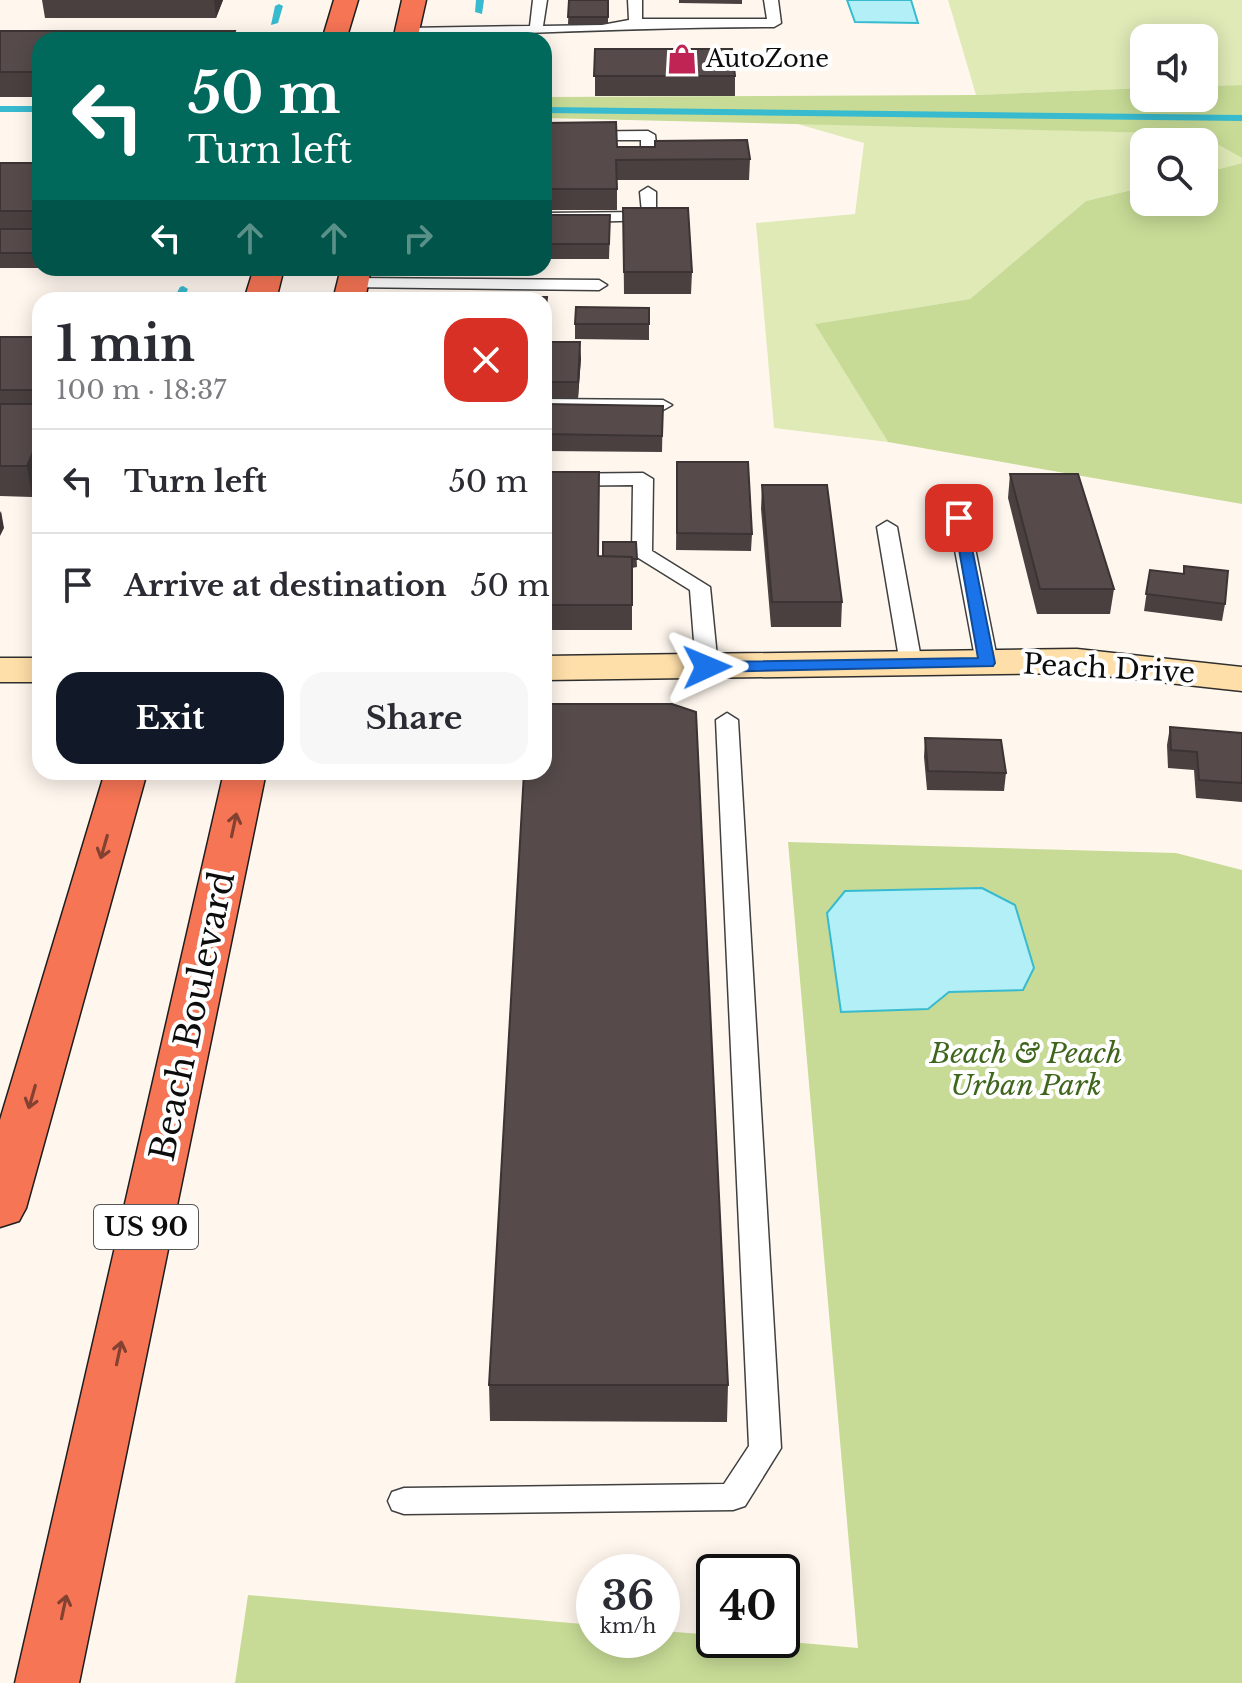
<!DOCTYPE html>
<meta charset="utf-8">
<style>
:root{--surface:#fff;--page:#f7f7f7;--text:#2b2b33;--muted:#7c7c81;--line:#e1e1e2;--accent:#111827}
body{margin:0;font-family:"Libre Baskerville",serif;background:var(--page);color:var(--text);height:100vh;display:flex;flex-direction:column;font-size:30px;white-space:nowrap}
*{box-sizing:border-box;margin:0}
p{font-size:26px;color:var(--muted)}
.icon{flex:none;width:44px;height:44px;fill:none;stroke:currentColor;stroke-width:2;stroke-linecap:round;stroke-linejoin:round}
.map{position:relative;flex:1;overflow:hidden}
.drawer{position:absolute;left:32px;top:292px;width:520px;height:488px;display:flex;flex-direction:column;background:var(--surface);border-radius:24px;box-shadow:0 4px 20px #0003}
.drawer>*{flex:none}
.guide{position:absolute;left:32px;top:32px;width:520px;height:244px;border-radius:24px;box-shadow:0 4px 20px #0003;background:#00695c;color:#fff;overflow:hidden}
.tools{position:absolute;left:1130px;top:24px;display:grid;gap:16px}
.tools a{display:grid;place-items:center;width:88px;height:88px;border-radius:16px;background:var(--surface);box-shadow:0 4px 20px #0003;font-size:40px}
.speed{position:absolute;left:576px;top:1554px;display:flex;gap:16px;font-size:40px;font-weight:700;text-align:center}
.speed>*{display:grid;place-content:center;width:104px;height:104px;border-radius:50%;background:var(--surface);box-shadow:0 4px 20px #0003;line-height:1}
.speed small{font-size:20px;font-weight:400}
.speed .limit{border:4px solid #111;border-radius:12px;background:#fff;color:#111}
.pin{position:absolute;display:grid;place-items:center;width:68px;height:68px;color:#fff;margin:-34px;border-radius:16px;box-shadow:0 4px 12px #0006}
.me{position:absolute;width:88px;margin:-44px;rotate:89deg;stroke-linejoin:round;filter:drop-shadow(0 0 6px #0008)}
.turn{display:flex;align-items:center;gap:28px;height:168px;padding:0 24px;font-size:36px}
.turn .icon{width:104px;height:104px;stroke-width:2.5}
.turn b{display:block;font-size:56px;line-height:68px}
.lanes{display:flex;align-items:center;height:76px;padding:0 24px;background:#0003;justify-content:center;gap:40px;direction:ltr}
.lanes .off{opacity:.35}
.round{display:grid;place-items:center;flex:none;width:84px;height:84px;border-radius:24px;background:var(--page)}
.headline{display:flex;align-items:center;justify-content:space-between;height:136px;padding:0 24px}
h1{font-size:48px;font-weight:700;line-height:60px}
.button{display:flex;gap:16px;margin-top:auto;padding:16px 24px}
.button a{flex:1;height:92px;border-radius:24px;background:var(--accent);color:#fff;font-size:32px;font-weight:700;line-height:92px;text-align:center}
.button a+a{background:var(--page);color:var(--text)}
ul{padding:0;list-style:none}
li{display:flex;align-items:center;gap:24px;height:104px;padding:0 24px;border-top:2px solid var(--line)}
li div{flex:1}
li b{display:block;font-size:30px}
li em{font-style:normal}
.map>svg:first-child{display:block}
.green{fill:#dfeab7}
.forest{fill:#c7db96}
.water{fill:#b2eff7;stroke:#38bacf;stroke-width:2}
.lines{fill:none;stroke-linecap:round;stroke-linejoin:round}
.stream{fill:#38bacf;fill-rule:evenodd}
.lane-casing{stroke:#404040;stroke-width:3}
.secondary-casing{stroke:#2f2f2f;stroke-width:3}
.highway-casing{stroke:#1e1e1e;stroke-width:3}
.lane{fill:#fff;fill-rule:evenodd}
.secondary{fill:#ffdfa9;fill-rule:evenodd}
.highway{fill:#f67555;fill-rule:evenodd}
.wall{fill:#4a4040}
.shaded-wall{fill:#3c3434}
.building{fill:#564b4a;stroke:#3c3434;stroke-width:2}
.oneway{stroke:#824131}
.route{fill:#1a73e8;stroke:#114b97;stroke-width:2}
.labels{text-anchor:middle;stroke-width:8;stroke-linejoin:round;paint-order:stroke}
.far-poi-label{font-size:24px;fill:#0d0d0d;stroke:#fff;text-anchor:start}
.shield{fill:#fff;stroke:#565656;stroke-width:2}
.shield-label{font-size:26px;font-weight:bold;fill:#0d0d0d}
.street-label{font-size:28px;fill:#0d0d0d;stroke:#fff}
.park-label{font-size:28px;font-style:italic;fill:#3f661d;stroke:#fff}
.near-street-label{font-size:34px;fill:#0d0d0d;stroke:#fff}
</style>
<div class="map">
<svg width="1242" height="1683" viewBox="0 0 1242 1683">
<rect width="100%" height="100%" fill="#fff7ee"/>
<path class="green" d="M 948,0 L 1242,0 L 1242,85 L 1204,86 L 1204,38 L 1144,38 L 1144,88 L 976,95 Z
M 794,123 L 1199,134 L 1242,158 L 1242,163 L 1204,173 L 1204,142 L 1144,142 L 1144,187 L 1086,201 L 970,299 L 816,324 L 888,442 L 774,428 L 756,223 L 855,214 L 864,143 Z"/>
<path class="forest" d="M 1242,85 L 1242,158 L 1199,134 L 544,118 L 544,97 L 976,95 L 1144,88 L 1144,98 L 1204,98 L 1204,86 Z
M 1242,163 L 1242,504 L 888,442 L 815,324 L 970,299 L 1086,201 L 1144,187 L 1144,202 L 1204,202 L 1204,173 Z
M 788,842 L 1176,853 L 1242,870 L 1242,1683 L 235,1683 L 248,1595 L 594,1625 L 594,1640 L 662,1640 L 662,1631 L 714,1635 L 714,1640 L 768,1640 L 858,1648 Z"/>
<path class="water" d="M 847,0 L 911,0 L 918,23 L 855,22 Z
M 982,888 L 1015,905 L 1034,968 L 1023,990 L 949,992 L 928,1009 L 841,1012 L 827,913 L 845,891 Z"/>
<g class="lines">
<path class="stream" d="M 476,0 L 484,0 L 482,14 L 475,12 Z
M 279,4 L 283,6 L 278,23 L 271,25 L 275,6 Z
M 0,106 L 40,106 L 40,112 L 0,112 Z
M 544,107 L 1242,115 L 1242,121 L 544,113 Z
M 183,286 L 188,289 L 183,300 L 173,300 L 180,287 Z"/>
<g class="lane-casing">
<path id="lane" d="M 533,0 L 547,0 L 543,26 L 602,25 L 629,20 L 628,0 L 642,0 L 642,19 L 767,19 L 764,0 L 778,0 L 781,23 L 774,27 C 651,27 530,34 407,36 L 400,32 L 407,28 L 530,26 Z
M 648,131 L 655,135 L 657,153 L 649,158 L 641,153 L 641,140 L 544,140 L 544,132 Z
M 648,187 L 656,192 L 656,220 L 544,223 L 544,213 L 642,212 L 640,192 Z
M 352,278 L 599,280 L 607,285 L 599,290 L 346,287 L 344,283 Z
M 544,399 L 663,400 L 672,405 L 663,410 L 544,409 Z
M 643,473 L 653,479 L 652,551 L 710,587 L 718,667 L 715,672 L 707,674 L 696,667 L 690,590 L 632,554 L 633,485 L 544,486 L 544,474 Z
M 959,512 L 969,518 L 998,663 L 987,670 L 976,663 L 949,518 Z
M 887,521 L 897,527 L 922,664 L 911,671 L 900,664 L 877,527 Z
M 727,713 L 738,720 L 781,1448 L 745,1506 L 733,1510 L 404,1514 L 392,1510 L 388,1501 L 392,1492 L 404,1488 L 724,1484 L 749,1446 L 716,720 Z"/>
</g>
<g class="secondary-casing">
<path id="secondary" d="M 1077,649 L 1242,667 L 1242,691 L 1077,673 L 544,680 L 544,656 Z
M 0,658 L 40,658 L 40,682 L 0,682 Z"/>
</g>
<g class="highway-casing">
<path id="highway" d="M 334,0 L 358,0 L 346,40 L 322,40 Z
M 402,0 L 426,0 L 417,40 L 393,40 Z
M 254,268 L 284,268 L 276,300 L 244,300 Z
M 341,268 L 371,268 L 365,300 L 333,300 Z
M 105,772 L 147,772 L 26,1208 L 19,1221 L 0,1227 L 0,1120 Z
M 224,772 L 266,772 L 79,1683 L 15,1683 Z"/>
</g>
<use href="#lane" class="lane"/>
<use href="#secondary" class="secondary"/>
<use href="#highway" class="highway"/>
</g>
<path class="wall" d="M 42,0 L 223,0 L 216,18 L 45,18 Z
M 569,0 L 608,0 L 608,24 L 568,24 Z
M 679,0 L 742,0 L 742,4 L 679,3 Z
M 0,31 L 40,40 L 40,97 L 0,97 Z
M 595,49 L 735,76 L 735,96 L 595,96 Z
M 544,123 L 617,147 L 750,159 L 749,180 L 617,180 L 617,210 L 544,210 Z
M 40,154 L 40,268 L 0,268 L 0,163 L 35,163 Z
M 623,208 L 692,272 L 691,294 L 624,294 Z
M 544,215 L 610,230 L 609,259 L 544,259 Z
M 649,308 L 649,340 L 575,339 L 575,324 Z
M 0,337 L 40,337 L 40,478 L 32,497 L 0,496 Z
M 544,342 L 581,358 L 578,398 L 544,398 Z
M 544,404 L 663,406 L 662,452 L 544,451 Z
M 677,462 L 752,534 L 751,551 L 676,550 Z
M 544,472 L 599,496 L 598,556 L 603,556 L 636,542 L 637,567 L 632,568 L 632,630 L 544,630 Z
M 1010,474 L 1114,589 L 1110,614 L 1037,614 L 1008,498 Z
M 762,485 L 842,602 L 841,627 L 771,627 L 761,509 Z
M 1184,566 L 1225,604 L 1222,621 L 1144,611 L 1150,570 L 1183,574 Z
M 1170,727 L 1242,733 L 1242,802 L 1196,798 L 1194,770 L 1168,768 L 1167,745 Z
M 925,738 L 1006,773 L 1004,791 L 927,790 L 924,757 Z
M 489,1385 L 728,1385 L 727,1422 L 490,1421 Z"/>
<path class="shaded-wall" d="M 214,0 L 223,0 L 216,18 Z
M 580,342 L 581,358 L 578,398 L 578,382 Z
M 40,436 L 40,478 L 32,497 L 27,466 Z
M 1,511 L 4,528 L 0,536 L 0,513 Z"/>
<path class="building" d="M 569,0 L 608,0 L 608,17 L 568,17 Z
M 0,31 L 235,31 L 232,40 L 40,40 L 40,72 L 0,72 Z
M 595,49 L 732,49 L 735,76 L 594,76 Z
M 616,122 L 617,147 L 655,147 L 655,141 L 747,140 L 750,159 L 616,160 L 617,189 L 544,189 L 544,123 Z
M 40,154 L 40,211 L 0,211 L 0,163 L 35,163 Z
M 623,208 L 688,208 L 692,272 L 624,272 Z
M 544,215 L 610,215 L 609,244 L 544,244 Z
M 0,229 L 40,229 L 40,253 L 0,253 Z
M 498,297 L 547,297 L 545,317 L 544,317 L 544,300 L 497,300 Z
M 576,307 L 649,308 L 649,324 L 575,324 Z
M 0,337 L 40,337 L 40,390 L 0,390 Z
M 544,342 L 580,342 L 578,382 L 544,382 Z
M 0,404 L 40,404 L 40,436 L 27,466 L 0,466 Z
M 544,404 L 663,406 L 662,436 L 544,434 Z
M 677,462 L 748,462 L 752,534 L 677,533 Z
M 544,472 L 599,472 L 598,556 L 632,557 L 632,605 L 544,605 Z
M 1010,474 L 1078,474 L 1114,589 L 1040,589 Z
M 762,485 L 827,485 L 842,602 L 772,602 Z
M 603,542 L 636,542 L 637,559 L 632,559 L 632,557 L 603,556 Z
M 1184,566 L 1228,571 L 1225,604 L 1146,594 L 1150,570 L 1184,574 Z
M 544,704 L 672,704 L 696,712 L 728,1385 L 489,1385 L 524,772 L 544,772 Z
M 1170,727 L 1242,733 L 1242,783 L 1199,780 L 1197,752 L 1171,750 Z
M 925,738 L 1001,740 L 1006,773 L 928,771 Z"/>
<defs><path id="oneway-shaft" d="M-6 0H5M1.5-3L5.5 0L1.5 3" fill="none" stroke-width="1.6" stroke-linecap="round" stroke-linejoin="round" transform="scale(2)"/></defs>
<g class="oneway">
<use href="#oneway-shaft" transform="translate(234 825) rotate(-78)"/>
<use href="#oneway-shaft" transform="translate(104 847) rotate(106)"/>
<use href="#oneway-shaft" transform="translate(32 1097) rotate(106)"/>
<use href="#oneway-shaft" transform="translate(119 1353) rotate(-78)"/>
<use href="#oneway-shaft" transform="translate(64 1607) rotate(-78)"/>
</g>
<path class="route" d="M 953,515 L 966,518 L 995,663 L 993,666 L 707,672 L 699,667 L 707,662 L 978,658 Z"/>
<defs>
<g id="shop-bare" transform="scale(2.4)"><path d="M-5-2.5h2.3a2.7 3.5 0 0 1 5.4 0H5L5.5 6h-11ZM-1.5-2.5h3a1.5 2.3 0 0 0-3 0Z" fill="#bf2454" stroke="#fff" stroke-width="2.5" paint-order="stroke"/></g>
</defs>
<g fill-rule="evenodd">
<use href="#shop-bare" x="682" y="59"/>
</g>
<g class="labels">
<g class="far-poi-label">
<text x="706" y="67">AutoZone</text>
</g>
<rect class="shield" x="94" y="1205" width="104" height="44" rx="6"/>
<g class="shield-label">
<text x="146" y="1236">US 90</text>
</g>
<g class="street-label">
<text transform="translate(1109 668) rotate(3)" y="10">Peach Drive</text>
</g>
<g class="park-label">
<text x="1026" y="1063">Beach &amp; Peach<tspan x="1026" dy="32">Urban Park</tspan></text>
</g>
<g class="near-street-label">
<text transform="translate(192 1016) rotate(-78)" y="12">Beach Boulevard</text>
</g>
</g>
</svg>
<div class="tools">
<a><svg class="icon" aria-label="sound" viewBox="0 0 24 24"><path d="M4 9h4l5-4v14l-5-4H4zM17 9q2 3 0 6"/></svg></a>
<a><svg class="icon" aria-label="search" viewBox="0 0 24 24"><circle cx="10" cy="10" r="6"/><path d="M15 15l6 6"/></svg></a>
</div>
<div class="speed"><div>36<small>km/h</small></div><div class="limit">40</div></div>
<div class="pin" style="left:959px;top:518px;background:#d93025"><svg class="icon" aria-label="arrive" viewBox="0 0 24 24"><path d="M6 21V4h12l-3 4 3 4H6"/></svg></div>
<svg class="me" style="left:707px;top:667px" viewBox="-20 -20 40 40"><path d="M0-17L14 15 0 8-14 15z" fill="#1a73e8" stroke="#fff" stroke-width="4"/></svg>
<div class="guide">
<div class="turn"><svg class="icon" aria-label="left" viewBox="0 0 24 24"><path d="M17 20v-9H6M10 6l-5 5 5 5"/></svg><div><b>50 m</b>Turn left</div></div>
<div class="lanes"><svg class="icon" aria-label="left" viewBox="0 0 24 24"><path d="M17 20v-9H6M10 6l-5 5 5 5"/></svg><svg class="icon off" aria-label="ahead" viewBox="0 0 24 24"><path d="M12 20V5M6 11l6-6 6 6"/></svg><svg class="icon off" aria-label="ahead" viewBox="0 0 24 24"><path d="M12 20V5M6 11l6-6 6 6"/></svg><svg class="icon off" aria-label="right" viewBox="0 0 24 24"><path d="M7 20v-9h11M14 6l5 5-5 5"/></svg></div>
</div>
<section class="drawer">
<div class="headline"><div><h1>1 min</h1><p>100 m · 18:37</p></div><a class="round" style="background:#d93025;color:#fff"><svg class="icon" aria-label="close" viewBox="0 0 24 24"><path d="M6 6l12 12M18 6L6 18"/></svg></a></div>
<ul>
<li><svg class="icon" aria-label="left" viewBox="0 0 24 24"><path d="M17 20v-9H6M10 6l-5 5 5 5"/></svg><div><b>Turn left</b></div><em>50 m</em></li>
<li><svg class="icon" aria-label="arrive" viewBox="0 0 24 24"><path d="M6 21V4h12l-3 4 3 4H6"/></svg><div><b>Arrive at destination</b></div><em>50 m</em></li>
</ul>
<div class="button"><a>Exit</a><a>Share</a></div>
</section>
</div>
